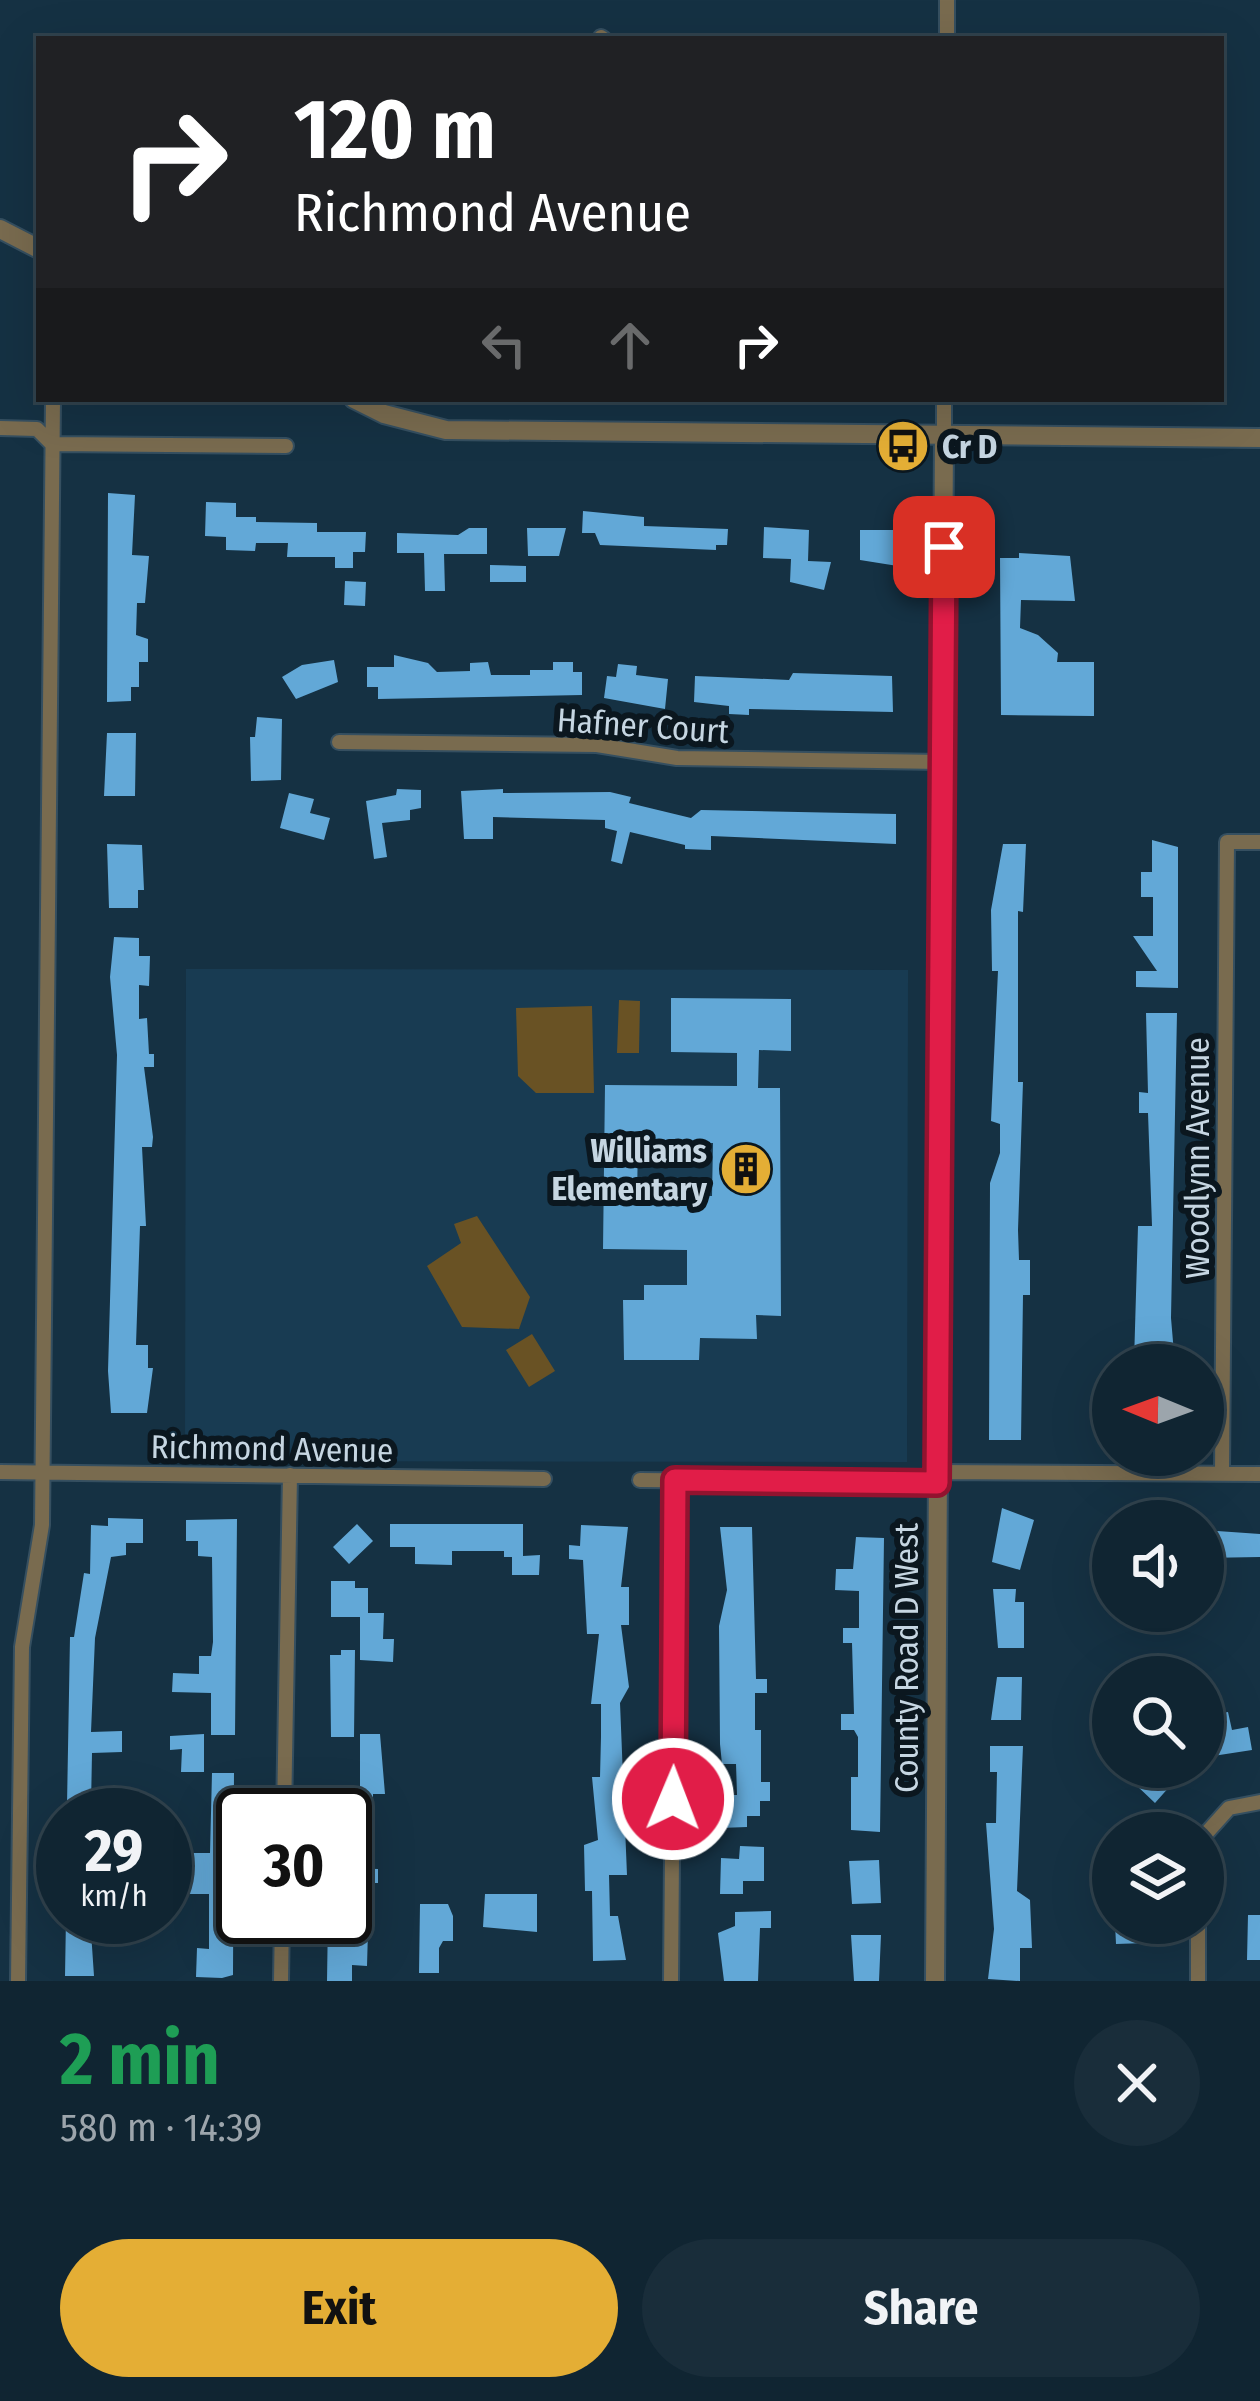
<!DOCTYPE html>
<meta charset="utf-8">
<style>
:root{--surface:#102532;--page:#192d3a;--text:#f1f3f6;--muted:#9ca5ac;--line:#30424d;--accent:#e4ae35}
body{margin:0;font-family:"Fira Sans Condensed",sans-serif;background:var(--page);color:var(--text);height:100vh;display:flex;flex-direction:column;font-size:45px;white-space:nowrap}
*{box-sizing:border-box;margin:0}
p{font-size:39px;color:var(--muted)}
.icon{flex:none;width:66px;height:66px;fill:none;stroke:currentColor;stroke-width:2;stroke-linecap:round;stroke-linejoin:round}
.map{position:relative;height:1981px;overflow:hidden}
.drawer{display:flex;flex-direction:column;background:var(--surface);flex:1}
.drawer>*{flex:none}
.hud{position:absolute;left:36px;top:36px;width:1188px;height:366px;border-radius:0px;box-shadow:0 12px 48px #0002,0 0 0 3px var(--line);background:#202124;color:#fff;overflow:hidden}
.needle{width:78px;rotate:271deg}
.tools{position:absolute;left:1092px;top:1344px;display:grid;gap:24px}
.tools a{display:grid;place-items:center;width:132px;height:132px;border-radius:50%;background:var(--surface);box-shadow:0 12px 48px #0002,0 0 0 3px var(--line);font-size:60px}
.speed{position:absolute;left:36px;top:1788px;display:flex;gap:24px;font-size:60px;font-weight:700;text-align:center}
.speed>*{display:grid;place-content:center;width:156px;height:156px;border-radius:50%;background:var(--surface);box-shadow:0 12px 48px #0002,0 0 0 3px var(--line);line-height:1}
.speed small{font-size:30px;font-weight:400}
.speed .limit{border:6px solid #111;border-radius:18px;background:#fff;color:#111}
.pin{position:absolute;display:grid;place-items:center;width:102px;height:102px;color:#fff;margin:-51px;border-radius:24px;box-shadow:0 6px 18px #0006}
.me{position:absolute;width:132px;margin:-66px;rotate:1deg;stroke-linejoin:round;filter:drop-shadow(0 0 9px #0008)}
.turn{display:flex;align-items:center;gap:42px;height:252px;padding:0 60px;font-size:54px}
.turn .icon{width:156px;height:156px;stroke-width:2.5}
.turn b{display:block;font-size:84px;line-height:102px}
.lanes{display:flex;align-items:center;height:114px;padding:0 60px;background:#0003;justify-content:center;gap:60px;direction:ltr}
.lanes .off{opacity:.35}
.round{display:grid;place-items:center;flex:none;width:126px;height:126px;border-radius:63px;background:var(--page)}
.summary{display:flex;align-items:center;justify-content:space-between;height:204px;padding:0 60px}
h1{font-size:72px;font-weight:700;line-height:90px;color:#1e9e55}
.primary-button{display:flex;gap:24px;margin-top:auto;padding:24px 60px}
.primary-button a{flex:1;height:138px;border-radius:72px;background:var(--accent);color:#111;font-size:48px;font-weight:700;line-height:138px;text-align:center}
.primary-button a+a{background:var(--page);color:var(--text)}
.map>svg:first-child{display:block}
.built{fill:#183b52}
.green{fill:#695224}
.building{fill:#62a8d7;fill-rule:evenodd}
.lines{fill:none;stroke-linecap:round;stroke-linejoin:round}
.minor-casing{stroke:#354f60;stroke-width:18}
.tertiary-casing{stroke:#354f60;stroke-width:22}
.minor{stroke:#796b4f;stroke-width:14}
.tertiary{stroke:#796b4f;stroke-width:18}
.route-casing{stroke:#92132f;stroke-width:30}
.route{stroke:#e11d48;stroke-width:21}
.labels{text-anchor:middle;stroke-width:12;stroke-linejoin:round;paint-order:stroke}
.poi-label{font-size:33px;font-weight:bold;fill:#c6d6e2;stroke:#0b171f;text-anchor:start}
.street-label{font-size:33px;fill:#c6d6e2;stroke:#0b171f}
</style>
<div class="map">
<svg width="1260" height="1981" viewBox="0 0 1260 1981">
<rect width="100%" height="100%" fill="#153143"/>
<path class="built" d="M 186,969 L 908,970 L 907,1462 L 185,1461 Z"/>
<path class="green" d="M 619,1000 L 640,1001 L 639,1053 L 617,1053 Z
M 592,1006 L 594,1093 L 536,1093 L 518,1076 L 516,1008 Z
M 477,1216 L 530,1297 L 519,1329 L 462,1327 L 427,1266 L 461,1243 L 454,1224 Z
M 532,1334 L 555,1371 L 529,1387 L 506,1350 Z"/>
<path class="building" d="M 108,493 L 135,495 L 132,555 L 149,556 L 145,603 L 137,603 L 136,635 L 148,639 L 148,662 L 139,662 L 139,687 L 131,687 L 131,701 L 107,702 Z
M 206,502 L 236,503 L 236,517 L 256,517 L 256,522 L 317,523 L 317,532 L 366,532 L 365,552 L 353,552 L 353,568 L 335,568 L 335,557 L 287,557 L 288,543 L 256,543 L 255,551 L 226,550 L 226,537 L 205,536 Z
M 583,511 L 644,517 L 644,526 L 728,529 L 727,545 L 716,545 L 716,550 L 600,545 L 595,533 L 582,533 Z
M 764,527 L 809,530 L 808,561 L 831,562 L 824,590 L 790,582 L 791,559 L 763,558 Z
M 469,528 L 487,528 L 487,554 L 444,554 L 445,591 L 425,591 L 424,553 L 397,553 L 397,533 L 458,535 Z
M 527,528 L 566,528 L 559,556 L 528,556 Z
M 860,530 L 904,530 L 904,567 L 860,560 Z
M 1019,553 L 1070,556 L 1075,601 L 1021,600 L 1020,628 L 1038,635 L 1058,653 L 1057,662 L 1094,662 L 1094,716 L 1001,715 L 1000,558 L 1019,558 Z
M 490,565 L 526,566 L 526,582 L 490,582 Z
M 345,581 L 366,582 L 365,606 L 344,605 Z
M 394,655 L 428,663 L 437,672 L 470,671 L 470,663 L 488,662 L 491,675 L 530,675 L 530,670 L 553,670 L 553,662 L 573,662 L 573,672 L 582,672 L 582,695 L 378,699 L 378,687 L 367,687 L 367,667 L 394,667 Z
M 334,660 L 338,682 L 296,699 L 282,677 L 302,665 Z
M 618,664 L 637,666 L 636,675 L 668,679 L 665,709 L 604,698 L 607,676 L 616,677 Z
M 793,673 L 892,676 L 893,712 L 749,709 L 749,715 L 729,714 L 729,706 L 694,702 L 695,676 L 789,680 Z
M 257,717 L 282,719 L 281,780 L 251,781 L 250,737 L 255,737 Z
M 107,733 L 136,733 L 135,796 L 104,796 Z
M 397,789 L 421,790 L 421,808 L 410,810 L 410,820 L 382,823 L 387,857 L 374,859 L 366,801 L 396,795 Z
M 503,789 L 503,793 L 610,792 L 631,797 L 629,803 L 691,818 L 701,810 L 896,814 L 896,844 L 711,836 L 711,850 L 685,849 L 685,845 L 630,832 L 622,864 L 611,861 L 617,831 L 605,828 L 605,820 L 493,817 L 493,839 L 464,839 L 461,791 Z
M 289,793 L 314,799 L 310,813 L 330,818 L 324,840 L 280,828 Z
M 1152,840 L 1178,847 L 1178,988 L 1136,987 L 1136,971 L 1157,971 L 1133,936 L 1153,936 L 1153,897 L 1141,897 L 1141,872 L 1152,872 Z
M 107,844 L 142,845 L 144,890 L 138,890 L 138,908 L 109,908 Z
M 1003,844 L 1026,844 L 1023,912 L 1018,911 L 1018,1082 L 1023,1082 L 1018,1230 L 1019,1260 L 1030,1260 L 1030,1295 L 1023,1295 L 1021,1440 L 989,1440 L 990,1183 L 1000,1153 L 1000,1124 L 991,1121 L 998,971 L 992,971 L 991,910 Z
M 114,937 L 139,938 L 139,956 L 150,956 L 149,986 L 139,985 L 139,1019 L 147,1018 L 149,1054 L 154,1054 L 154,1067 L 144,1067 L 153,1137 L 152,1147 L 142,1147 L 146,1226 L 140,1226 L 136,1345 L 148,1345 L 148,1368 L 153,1368 L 147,1413 L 111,1413 L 108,1371 L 117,1055 L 110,977 Z
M 671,998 L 791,999 L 791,1051 L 759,1050 L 758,1088 L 780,1088 L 781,1316 L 756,1315 L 757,1339 L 700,1338 L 699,1360 L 624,1360 L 623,1300 L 644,1300 L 644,1285 L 687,1285 L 687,1250 L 603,1249 L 605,1085 L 737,1086 L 737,1053 L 671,1052 ZM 638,1143 L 713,1143 L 712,1196 L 637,1196 Z
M 1146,1013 L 1177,1013 L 1171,1318 L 1175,1365 L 1134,1362 L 1138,1226 L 1152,1226 L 1148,1113 L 1139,1113 L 1139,1092 L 1148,1093 Z
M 1002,1508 L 1034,1520 L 1020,1570 L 992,1562 Z
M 108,1518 L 143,1519 L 143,1543 L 126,1543 L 126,1555 L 111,1557 L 95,1638 L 91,1732 L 122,1731 L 122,1752 L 92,1753 L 91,1806 L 67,1805 L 70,1637 L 74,1637 L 84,1573 L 90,1574 L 91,1525 L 108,1526 Z
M 237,1519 L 235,1735 L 211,1735 L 211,1693 L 172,1692 L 173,1673 L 199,1674 L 199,1656 L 211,1656 L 213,1642 L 212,1557 L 198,1556 L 198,1541 L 186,1541 L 186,1520 Z
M 357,1524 L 373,1541 L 349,1564 L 333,1547 Z
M 390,1524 L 523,1524 L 523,1556 L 540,1555 L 539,1575 L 512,1575 L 512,1557 L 504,1557 L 504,1551 L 452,1551 L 452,1565 L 415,1564 L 415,1547 L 390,1547 Z
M 581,1525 L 628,1527 L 621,1587 L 629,1587 L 629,1625 L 621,1625 L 629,1687 L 620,1703 L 627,1875 L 609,1875 L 610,1916 L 618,1916 L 626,1960 L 593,1961 L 592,1891 L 585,1891 L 584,1845 L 598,1840 L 592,1777 L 600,1777 L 601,1737 L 601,1704 L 591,1704 L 599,1634 L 587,1634 L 583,1560 L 569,1559 L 569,1545 L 580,1546 Z
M 720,1527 L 752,1527 L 756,1679 L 767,1679 L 767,1693 L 755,1693 L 755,1730 L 761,1730 L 761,1782 L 770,1782 L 770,1801 L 760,1801 L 760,1816 L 747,1816 L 747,1827 L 720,1828 L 719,1795 L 737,1795 L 736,1764 L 722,1764 L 720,1744 L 719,1626 L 727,1590 Z
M 1203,1530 L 1260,1534 L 1260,1557 L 1203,1558 Z
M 1098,1536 L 1113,1536 L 1113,1557 L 1098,1557 Z
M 856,1537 L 884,1538 L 880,1832 L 851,1830 L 851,1777 L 858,1777 L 858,1737 L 854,1730 L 841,1730 L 841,1714 L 854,1714 L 852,1643 L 843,1643 L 843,1628 L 859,1628 L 859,1591 L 835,1590 L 836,1569 L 853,1569 Z
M 331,1581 L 355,1581 L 355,1588 L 368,1588 L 368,1613 L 384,1613 L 383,1639 L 394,1639 L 393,1662 L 360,1660 L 360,1617 L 331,1617 Z
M 993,1589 L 1016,1589 L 1015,1602 L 1024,1602 L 1024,1648 L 998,1648 Z
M 341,1650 L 355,1650 L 354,1737 L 331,1737 L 330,1655 L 341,1655 Z
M 997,1677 L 1022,1677 L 1021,1720 L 991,1720 Z
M 1228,1712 L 1232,1730 L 1248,1727 L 1252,1750 L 1213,1756 L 1207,1716 Z
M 204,1734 L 204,1772 L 181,1772 L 182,1749 L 170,1750 L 170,1736 Z
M 360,1734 L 380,1734 L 385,1794 L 373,1794 L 373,1823 L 345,1824 L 345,1815 L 330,1815 L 330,1788 L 360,1788 Z
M 990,1746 L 1023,1746 L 1017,1891 L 1030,1900 L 1032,1948 L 1020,1948 L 1020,1981 L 988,1979 L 994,1929 L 986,1823 L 996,1823 L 997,1772 L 990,1772 Z
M 1151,1767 L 1187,1767 L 1155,1803 L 1135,1784 Z
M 212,1773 L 234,1773 L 233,1975 L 222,1978 L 196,1977 L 197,1948 L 209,1949 L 209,1894 L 181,1894 L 183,1853 L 210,1853 Z
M 740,1846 L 764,1847 L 764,1881 L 743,1881 L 743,1894 L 720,1894 L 721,1858 L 739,1859 Z
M 879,1860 L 881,1903 L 852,1904 L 849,1861 Z
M 345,1868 L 378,1869 L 378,1883 L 345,1883 Z
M 485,1894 L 537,1894 L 537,1932 L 483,1927 Z
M 420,1904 L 448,1904 L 453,1916 L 453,1941 L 443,1941 L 439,1948 L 439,1973 L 419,1973 Z
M 771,1911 L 771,1928 L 760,1928 L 758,1981 L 724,1981 L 718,1933 L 735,1926 L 735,1912 Z
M 1248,1915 L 1260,1915 L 1260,1960 L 1247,1960 Z
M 66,1917 L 90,1917 L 94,1976 L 65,1976 Z
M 328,1917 L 353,1917 L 353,1930 L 368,1931 L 367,1966 L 352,1965 L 352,1981 L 327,1981 Z
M 1115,1923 L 1145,1923 L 1146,1943 L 1116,1944 Z
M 851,1935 L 881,1935 L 879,1981 L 854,1981 Z"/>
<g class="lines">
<g class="minor-casing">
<path id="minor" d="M 601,37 L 604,39
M 947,39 L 947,0
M 0,428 L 37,429 L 52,444 L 286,446
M 944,437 L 944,399
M 339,742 L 597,745 L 677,758 L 942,762
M 0,1472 L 544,1479
M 937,1472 L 1260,1474
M 1222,1474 L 1227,842 L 1260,842
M 640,1480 L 937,1483
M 284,1815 L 290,1475
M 1203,1837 L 1229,1808 L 1260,1802
M 18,1981 L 22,1647 L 42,1525 L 53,399
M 281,1981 L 282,1917
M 671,1981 L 675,1480
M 1198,1981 L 1198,1923"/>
</g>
<g class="tertiary-casing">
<path id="tertiary" d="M 0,229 L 39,249
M 354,399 L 384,414 L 446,430 L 1260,438
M 935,1981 L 944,437"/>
</g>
<use href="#minor" class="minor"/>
<use href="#tertiary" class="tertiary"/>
</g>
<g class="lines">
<g class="route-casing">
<path id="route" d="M 673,1799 L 675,1480 L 937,1483 L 944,547"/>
</g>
<use href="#route" class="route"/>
</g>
<defs>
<g id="bus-disc" transform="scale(2.7)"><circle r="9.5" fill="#e4ae35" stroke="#0b171f"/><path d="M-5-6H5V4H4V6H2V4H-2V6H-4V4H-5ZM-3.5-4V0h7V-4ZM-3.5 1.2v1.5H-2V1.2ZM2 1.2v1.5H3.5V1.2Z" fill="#111"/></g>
<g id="building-disc" transform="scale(2.7)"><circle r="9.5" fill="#e4ae35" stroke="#0b171f"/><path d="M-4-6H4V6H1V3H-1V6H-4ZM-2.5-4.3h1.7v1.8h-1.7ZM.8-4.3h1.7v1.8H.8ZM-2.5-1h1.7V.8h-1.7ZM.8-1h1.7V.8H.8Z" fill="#111"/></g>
</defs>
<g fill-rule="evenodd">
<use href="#bus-disc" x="903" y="446"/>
<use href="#building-disc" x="746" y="1169"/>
</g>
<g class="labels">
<g class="poi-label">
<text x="942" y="458">Cr D</text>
<text x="707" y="1162" text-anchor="end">Williams<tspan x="707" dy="38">Elementary</tspan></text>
</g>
<g class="street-label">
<text transform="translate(643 725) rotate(4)" y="12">Hafner Court</text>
<text transform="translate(1197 1158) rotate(-90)" y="12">Woodlynn Avenue</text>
<text transform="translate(272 1448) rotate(1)" y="12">Richmond Avenue</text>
<text transform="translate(906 1658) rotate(-90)" y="12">County Road D West</text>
</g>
</g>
</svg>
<div class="tools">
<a><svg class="needle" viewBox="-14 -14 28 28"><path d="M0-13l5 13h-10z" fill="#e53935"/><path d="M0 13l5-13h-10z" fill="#9ca5ac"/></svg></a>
<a><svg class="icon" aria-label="sound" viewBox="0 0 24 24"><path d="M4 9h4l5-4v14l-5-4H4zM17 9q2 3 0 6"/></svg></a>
<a><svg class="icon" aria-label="search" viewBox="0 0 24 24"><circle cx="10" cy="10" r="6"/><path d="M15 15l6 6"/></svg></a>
<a><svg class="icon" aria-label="layers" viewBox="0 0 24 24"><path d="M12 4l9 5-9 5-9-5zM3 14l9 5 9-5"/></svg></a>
</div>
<div class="speed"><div>29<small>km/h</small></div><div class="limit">30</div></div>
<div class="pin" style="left:944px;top:547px;background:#d93025"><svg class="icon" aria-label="arrive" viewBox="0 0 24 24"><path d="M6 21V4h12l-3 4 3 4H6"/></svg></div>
<svg class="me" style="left:673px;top:1799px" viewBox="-20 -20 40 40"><circle r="17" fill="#e11d48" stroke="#fff" stroke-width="3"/><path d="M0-11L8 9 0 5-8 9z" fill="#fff"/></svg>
<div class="hud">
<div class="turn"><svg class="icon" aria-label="right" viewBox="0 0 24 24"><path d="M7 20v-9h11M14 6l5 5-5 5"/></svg><div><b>120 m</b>Richmond Avenue</div></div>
<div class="lanes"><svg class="icon off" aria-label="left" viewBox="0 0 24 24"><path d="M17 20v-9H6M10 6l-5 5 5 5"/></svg><svg class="icon off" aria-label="ahead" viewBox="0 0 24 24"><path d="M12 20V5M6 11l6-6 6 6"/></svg><svg class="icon" aria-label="right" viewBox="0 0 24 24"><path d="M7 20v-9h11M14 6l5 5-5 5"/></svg></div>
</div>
</div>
<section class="drawer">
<div class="summary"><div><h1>2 min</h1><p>580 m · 14:39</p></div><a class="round"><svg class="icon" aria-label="close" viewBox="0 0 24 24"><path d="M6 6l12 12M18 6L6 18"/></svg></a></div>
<div class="primary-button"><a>Exit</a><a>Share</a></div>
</section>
